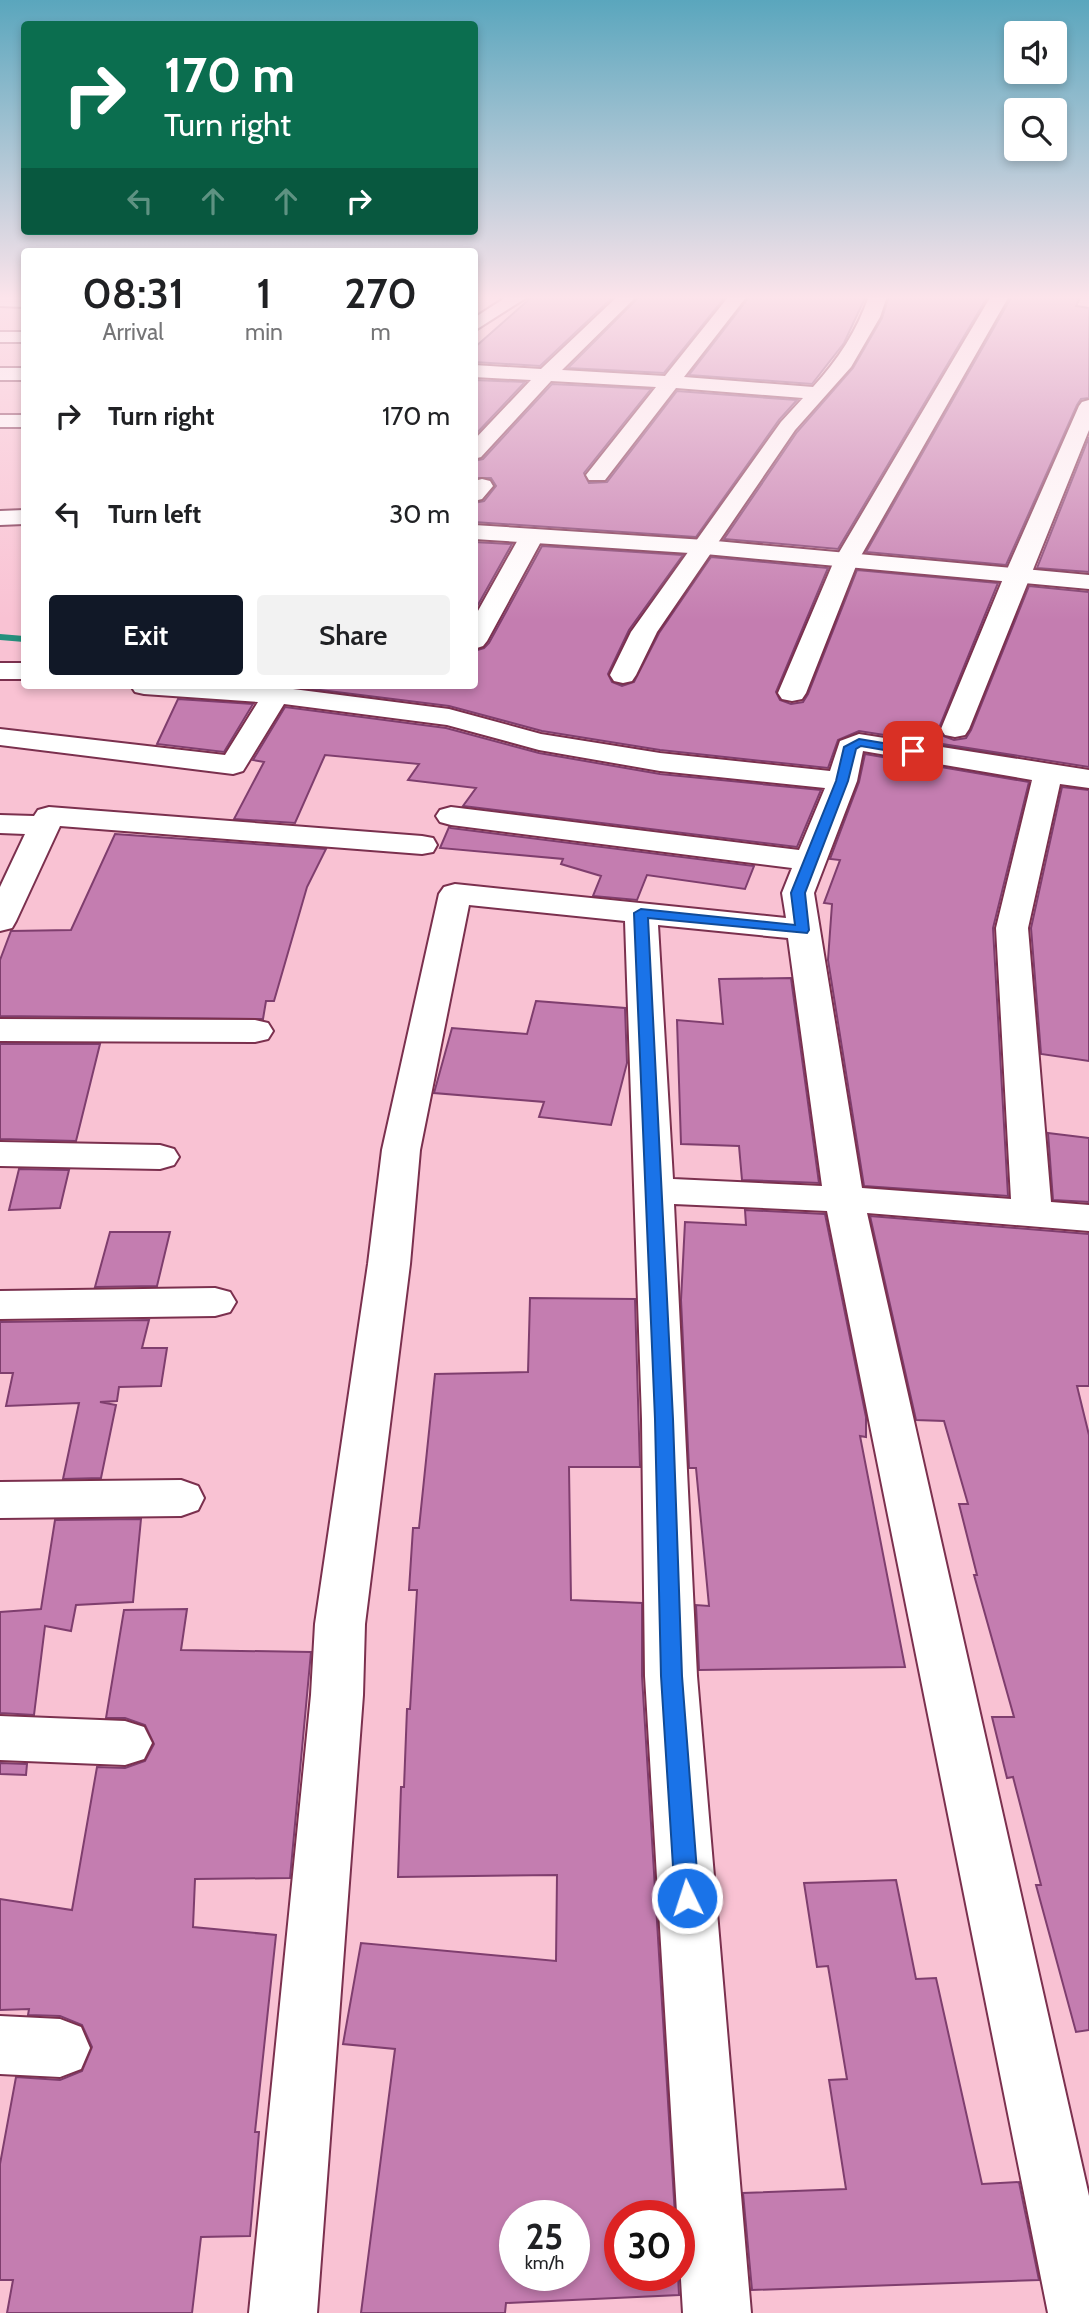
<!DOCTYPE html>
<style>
:root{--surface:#fff;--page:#f2f2f2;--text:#202124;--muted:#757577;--accent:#111827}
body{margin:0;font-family:Cabin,sans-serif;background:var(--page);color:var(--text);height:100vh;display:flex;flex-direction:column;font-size:26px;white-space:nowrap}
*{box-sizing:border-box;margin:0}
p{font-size:23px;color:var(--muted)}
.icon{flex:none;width:38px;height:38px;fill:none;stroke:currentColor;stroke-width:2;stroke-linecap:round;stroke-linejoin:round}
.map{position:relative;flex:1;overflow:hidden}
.side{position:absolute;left:21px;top:248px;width:457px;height:441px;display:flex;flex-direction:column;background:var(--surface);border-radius:7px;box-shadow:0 4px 10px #0003}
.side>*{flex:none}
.guide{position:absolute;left:21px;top:21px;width:457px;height:214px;border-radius:7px;box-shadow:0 4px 10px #0003;background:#0b6e4f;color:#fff;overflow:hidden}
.tools{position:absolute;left:1004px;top:21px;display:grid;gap:14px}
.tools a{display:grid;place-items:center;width:63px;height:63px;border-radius:7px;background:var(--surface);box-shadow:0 4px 10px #0003;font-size:35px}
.speed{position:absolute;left:499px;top:2200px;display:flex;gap:14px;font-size:35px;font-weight:700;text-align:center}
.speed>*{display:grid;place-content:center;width:91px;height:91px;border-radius:50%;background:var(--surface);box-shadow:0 4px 10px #0003;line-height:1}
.speed small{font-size:18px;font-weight:400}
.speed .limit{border:10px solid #d22;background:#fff;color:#111}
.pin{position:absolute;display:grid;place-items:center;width:60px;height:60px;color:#fff;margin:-30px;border-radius:14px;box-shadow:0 4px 10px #0006}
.me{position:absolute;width:77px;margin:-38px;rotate:356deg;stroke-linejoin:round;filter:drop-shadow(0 0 5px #0008)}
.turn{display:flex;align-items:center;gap:24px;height:147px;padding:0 28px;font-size:32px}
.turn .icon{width:91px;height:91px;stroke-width:2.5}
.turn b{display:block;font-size:49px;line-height:60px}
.lanes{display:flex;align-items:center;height:66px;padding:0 28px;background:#0003;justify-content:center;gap:35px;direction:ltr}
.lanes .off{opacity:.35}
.eta{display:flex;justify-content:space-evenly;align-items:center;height:119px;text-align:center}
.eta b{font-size:42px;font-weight:600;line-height:49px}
.cta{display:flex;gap:14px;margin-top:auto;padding:14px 28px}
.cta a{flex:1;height:80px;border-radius:7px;background:var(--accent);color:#fff;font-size:28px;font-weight:600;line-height:80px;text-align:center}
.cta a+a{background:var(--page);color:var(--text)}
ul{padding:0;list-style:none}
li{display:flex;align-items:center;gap:21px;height:98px;padding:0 28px}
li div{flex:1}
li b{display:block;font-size:26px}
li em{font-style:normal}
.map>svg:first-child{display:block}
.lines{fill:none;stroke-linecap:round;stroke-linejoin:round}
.stream{fill:#26907d;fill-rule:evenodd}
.building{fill:#c47db0;stroke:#7f3e6e;stroke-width:2;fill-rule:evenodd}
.street-casing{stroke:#7b304e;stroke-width:4}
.secondary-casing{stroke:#7b304e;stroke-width:4}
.street{fill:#fff;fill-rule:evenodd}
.secondary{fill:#fff;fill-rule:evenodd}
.route{fill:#1a73e8;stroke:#114b97;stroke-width:2}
</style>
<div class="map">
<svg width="1089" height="2313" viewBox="0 0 1089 2313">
<rect width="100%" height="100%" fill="#f9c2d3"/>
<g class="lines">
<path class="stream" d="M 0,634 L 24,636 L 24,642 L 0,640 Z
M 592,677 L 650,682 L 655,685 L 650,688 L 588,682 L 587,680 Z
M 891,731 L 1013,755 L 1019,759 L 1013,763 L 887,736 L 887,732 Z"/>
</g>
<path class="building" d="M 533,296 L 614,296 L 540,366 L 474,362 L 474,348 Z
M 640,296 L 726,296 L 664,373 L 568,368 Z
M 750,296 L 866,296 L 844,343 L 812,384 L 689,375 Z
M 889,296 L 988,296 L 838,549 L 724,539 L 797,432 L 853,368 L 882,318 Z
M 1012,296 L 1081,296 L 1076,306 L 1089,308 L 1089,398 L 1081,399 L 1077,405 L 1006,565 L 866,552 Z
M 474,380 L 525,382 L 474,436 Z
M 552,384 L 651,389 L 584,473 L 589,483 L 607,482 L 677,391 L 797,400 L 779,420 L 696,537 L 474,522 L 474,503 L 484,501 L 496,486 L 491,478 L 474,478 L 474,461 L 483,459 Z
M 1089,437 L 1089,572 L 1037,568 Z
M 474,542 L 512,544 L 474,612 Z
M 542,546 L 683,555 L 629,630 L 608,674 L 612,682 L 622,686 L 634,682 L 659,633 L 711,557 L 828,568 L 776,692 L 780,700 L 791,704 L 803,702 L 808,694 L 857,570 L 998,583 L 939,728 L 943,736 L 954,740 L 966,738 L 971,730 L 1029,586 L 1089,592 L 1089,767 L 859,731 L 838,740 L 828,768 L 660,750 L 542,731 L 449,706 L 296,687 L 474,686 L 474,651 L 484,648 L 489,643 Z
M 178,699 L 253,704 L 224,752 L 157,744 Z
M 285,707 L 446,728 L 539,753 L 660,774 L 821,790 L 797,847 L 463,806 L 476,788 L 408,780 L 419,764 L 325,755 L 295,823 L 234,819 L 264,762 L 253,760 Z
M 865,754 L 1029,782 L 993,928 L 1008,1196 L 864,1186 L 828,960 L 832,904 L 824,903 L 840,860 L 830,859 L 859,782 Z
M 1062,787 L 1089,790 L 1089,1061 L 1041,1054 L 1031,928 Z
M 449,827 L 451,828 L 754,866 L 745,889 L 647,875 L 637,900 L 593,896 L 601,876 L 561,864 L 563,859 L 440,848 Z
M 115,834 L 326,849 L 307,887 L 274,1001 L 266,1001 L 263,1019 L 0,1016 L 0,960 L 11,931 L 71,930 Z
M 791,978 L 819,1183 L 742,1180 L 739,1146 L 681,1144 L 677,1020 L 723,1024 L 719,979 Z
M 536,1001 L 625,1008 L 627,1063 L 611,1125 L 539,1117 L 544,1102 L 434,1093 L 452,1028 L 527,1034 Z
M 0,1044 L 100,1044 L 76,1141 L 0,1139 Z
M 1048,1133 L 1089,1138 L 1089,1202 L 1053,1200 Z
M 19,1169 L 69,1170 L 60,1208 L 9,1210 Z
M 745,1210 L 825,1214 L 866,1417 L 866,1437 L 860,1436 L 905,1667 L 699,1670 L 696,1605 L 709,1606 L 696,1468 L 689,1468 L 681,1300 L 685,1222 L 746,1225 Z
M 870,1216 L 1089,1234 L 1089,1386 L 1077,1386 L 1089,1435 L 1089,2030 L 1076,2032 L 1036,1885 L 1041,1885 L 1013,1777 L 1007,1778 L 992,1717 L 1014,1717 L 974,1575 L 977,1575 L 959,1504 L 968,1504 L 944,1421 L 916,1420 Z
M 110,1232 L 170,1232 L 157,1286 L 95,1287 Z
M 530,1298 L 635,1299 L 640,1467 L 569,1467 L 571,1600 L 642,1603 L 642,1676 L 675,2216 L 620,2216 L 620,2275 L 678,2275 L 679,2295 L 506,2303 L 505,2313 L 361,2313 L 395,2049 L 343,2044 L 361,1943 L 556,1961 L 557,1875 L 398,1877 L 401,1787 L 404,1787 L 407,1709 L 410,1709 L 417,1590 L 409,1590 L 413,1528 L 419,1528 L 435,1374 L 528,1372 ZM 514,2216 L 574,2216 L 574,2275 L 514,2275 Z
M 149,1320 L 142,1348 L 167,1348 L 161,1386 L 119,1387 L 117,1401 L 100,1402 L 116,1405 L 101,1478 L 63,1479 L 79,1403 L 6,1406 L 13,1373 L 0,1373 L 0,1322 Z
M 141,1519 L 133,1602 L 76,1605 L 71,1631 L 45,1626 L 34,1715 L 0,1713 L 0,1612 L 41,1609 L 55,1520 Z
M 187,1609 L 181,1650 L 311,1652 L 290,1878 L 195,1879 L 193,1927 L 276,1935 L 255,2132 L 259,2132 L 250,2236 L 201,2237 L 192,2313 L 7,2313 L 13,2280 L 0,2280 L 0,2164 L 16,2077 L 60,2080 L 82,2071 L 92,2047 L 82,2025 L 60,2016 L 28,2015 L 29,2009 L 0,2010 L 0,1899 L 72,1910 L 97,1767 L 125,1768 L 145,1761 L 154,1744 L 145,1725 L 125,1718 L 106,1718 L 124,1610 Z
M 0,1763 L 27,1764 L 26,1775 L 0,1774 Z
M 896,1880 L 916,1979 L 936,1978 L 982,2184 L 1019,2182 L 1039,2280 L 752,2290 L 743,2193 L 846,2189 L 829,2080 L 847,2079 L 828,1966 L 817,1967 L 804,1883 Z"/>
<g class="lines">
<g class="street-casing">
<path id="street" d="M 0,296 L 24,297 L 24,307 L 0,306 Z
M 508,296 L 529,296 L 474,331 L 474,318 Z
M 618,296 L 637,296 L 562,370 L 665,376 L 729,296 L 747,296 L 684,377 L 813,387 C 838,360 857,331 869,296 L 887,296 L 880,317 L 851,367 L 795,430 L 657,632 L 636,675 L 632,681 L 623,683 L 614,681 L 610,675 L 631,632 L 781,422 L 803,398 L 676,388 L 605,480 L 589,480 L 586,475 L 656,387 L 551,381 L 481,457 L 474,459 L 474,440 L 531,380 L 474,377 L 474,365 L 541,369 Z
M 991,296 L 1009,296 L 858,561 L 806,693 L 802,699 L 792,701 L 782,699 L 778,693 L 834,561 Z
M 0,332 L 24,332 L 24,342 L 0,342 Z
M 0,368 L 24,368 L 24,380 L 0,380 Z
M 1089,400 L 1089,430 L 969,729 L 965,735 L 955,737 L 945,735 L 941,729 L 1005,574 L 1079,406 L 1082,402 Z
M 0,415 L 24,415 L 24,427 L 0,427 Z
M 482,479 L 490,481 L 493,486 L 482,499 L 474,501 L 474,481 Z
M 532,529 L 540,531 L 544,536 L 487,641 L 483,646 L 474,649 L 474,618 L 520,536 L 524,531 Z
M 0,663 L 24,663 L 24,679 L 0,679 Z
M 131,686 L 294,686 L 293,689 L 449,709 L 541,734 L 660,753 L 830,771 L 840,741 L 859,734 L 1089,770 L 1089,788 L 1060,784 L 1028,928 L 1051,1202 L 1089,1205 L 1089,1231 L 867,1213 L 1089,2196 L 1089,2313 L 1048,2313 L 827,1211 L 674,1204 L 697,1676 L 751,2313 L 683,2313 L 645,1676 L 642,1419 L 625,921 L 469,905 L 420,1150 L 410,1264 L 365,1624 L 363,1695 L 317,2313 L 249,2313 L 311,1695 L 315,1624 L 368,1264 L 382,1150 L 439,894 L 444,887 L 455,884 L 786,918 L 782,893 L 792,868 L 451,825 L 440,822 L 436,816 L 440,810 L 451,807 L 799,850 L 825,788 L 660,771 L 539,750 L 447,725 L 284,704 L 243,771 L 233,774 L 0,745 L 0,729 L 225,755 L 258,702 L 144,694 L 135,692 ZM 863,751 L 1032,780 L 996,928 L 1011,1199 L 862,1188 L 814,893 L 857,781 ZM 658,925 L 788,938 L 822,1186 L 673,1179 Z
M 49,807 L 422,836 L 433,838 L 437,845 L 433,852 L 422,854 L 60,826 L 16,921 L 12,928 L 0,931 L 0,887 L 25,834 L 0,833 L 0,815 L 34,816 L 38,810 Z
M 0,1019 L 255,1020 L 268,1023 L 273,1031 L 268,1039 L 255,1042 L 0,1041 Z
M 0,1142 L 160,1145 L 174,1149 L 179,1157 L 174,1165 L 160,1169 L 0,1166 Z
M 215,1288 L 230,1292 L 236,1302 L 230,1312 L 215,1316 L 0,1319 L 0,1291 Z
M 181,1480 L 198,1486 L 204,1498 L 198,1510 L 181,1516 L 0,1518 L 0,1482 Z
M 0,1716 L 125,1721 L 144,1727 L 152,1743 L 144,1759 L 125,1765 L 0,1760 Z
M 0,2016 L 60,2019 L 81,2027 L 90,2048 L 81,2069 L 60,2077 L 0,2074 Z"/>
</g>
<g class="secondary-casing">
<path id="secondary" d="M 24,510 L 24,524 L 0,525 L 0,511 Z
M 474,525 L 705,540 L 1089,575 L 1089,589 L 705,554 L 474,539 Z"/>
</g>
<use href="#street" class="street"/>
<use href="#secondary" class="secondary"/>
</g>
<linearGradient id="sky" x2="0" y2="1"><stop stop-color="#5aa6bd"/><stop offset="0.48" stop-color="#fce4eb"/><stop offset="1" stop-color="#fce4eb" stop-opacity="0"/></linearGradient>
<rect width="1089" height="620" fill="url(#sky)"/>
<path class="route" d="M 859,739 L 913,748 L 919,751 L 913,755 L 861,746 L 856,749 L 848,781 L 805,893 L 809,930 L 807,933 L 648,918 L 673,1419 L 682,1676 L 699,1898 L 695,1905 L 687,1908 L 679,1905 L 675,1898 L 661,1676 L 655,1419 L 634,913 L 641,909 L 795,925 L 791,893 L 836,781 L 844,747 Z"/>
</svg>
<div class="tools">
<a><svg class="icon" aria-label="sound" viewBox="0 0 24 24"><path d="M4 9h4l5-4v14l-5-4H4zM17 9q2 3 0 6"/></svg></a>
<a><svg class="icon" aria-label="search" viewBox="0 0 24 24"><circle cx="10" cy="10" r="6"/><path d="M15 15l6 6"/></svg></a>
</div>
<div class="speed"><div>25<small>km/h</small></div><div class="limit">30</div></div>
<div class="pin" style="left:913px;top:751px;background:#d93025"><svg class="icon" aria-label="arrive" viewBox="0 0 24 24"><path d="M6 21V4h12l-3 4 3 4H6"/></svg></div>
<svg class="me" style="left:687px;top:1898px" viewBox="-20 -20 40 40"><circle r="17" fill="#1a73e8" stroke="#fff" stroke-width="3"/><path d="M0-11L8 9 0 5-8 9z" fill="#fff"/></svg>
<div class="guide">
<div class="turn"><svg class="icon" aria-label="right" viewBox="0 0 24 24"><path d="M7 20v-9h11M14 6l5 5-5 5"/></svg><div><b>170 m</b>Turn right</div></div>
<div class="lanes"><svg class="icon off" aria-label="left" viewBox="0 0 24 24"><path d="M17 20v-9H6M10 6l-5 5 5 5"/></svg><svg class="icon off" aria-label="ahead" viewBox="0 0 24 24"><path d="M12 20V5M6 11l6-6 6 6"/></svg><svg class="icon off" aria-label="ahead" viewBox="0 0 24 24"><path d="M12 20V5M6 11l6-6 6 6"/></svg><svg class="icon" aria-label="right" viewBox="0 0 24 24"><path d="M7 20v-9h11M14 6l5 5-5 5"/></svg></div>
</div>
<section class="side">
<div class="eta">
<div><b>08:31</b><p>Arrival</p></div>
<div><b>1</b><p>min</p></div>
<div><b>270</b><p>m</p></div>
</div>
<ul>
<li><svg class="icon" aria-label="right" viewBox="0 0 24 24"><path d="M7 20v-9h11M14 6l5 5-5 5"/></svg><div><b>Turn right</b></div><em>170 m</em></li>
<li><svg class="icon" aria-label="left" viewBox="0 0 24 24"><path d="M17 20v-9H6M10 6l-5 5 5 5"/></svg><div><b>Turn left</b></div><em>30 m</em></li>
</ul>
<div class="cta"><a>Exit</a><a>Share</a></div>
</section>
</div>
